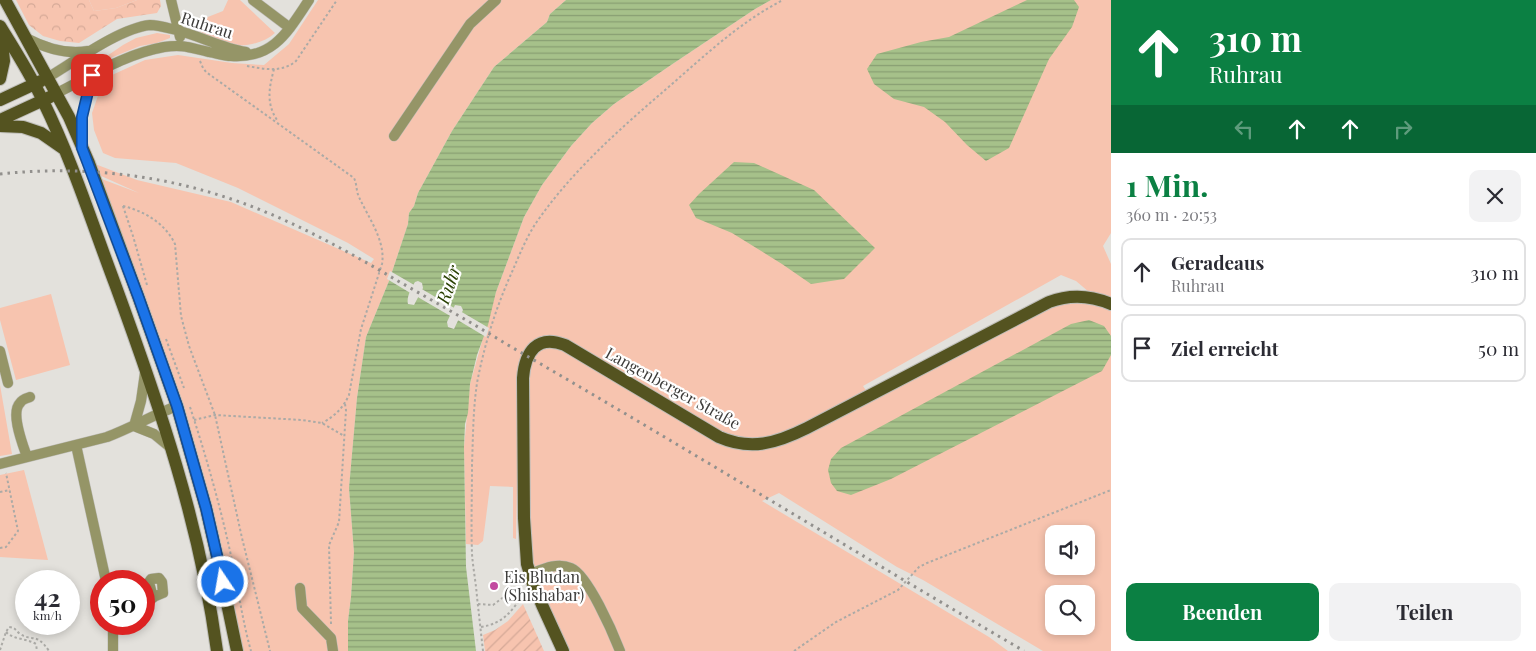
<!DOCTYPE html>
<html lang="de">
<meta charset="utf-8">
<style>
:root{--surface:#fff;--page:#f2f2f3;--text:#2b2b33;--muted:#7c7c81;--line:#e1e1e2;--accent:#0b8043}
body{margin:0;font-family:"Playfair Display",serif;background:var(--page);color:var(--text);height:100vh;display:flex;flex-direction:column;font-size:19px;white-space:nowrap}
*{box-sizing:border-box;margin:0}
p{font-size:16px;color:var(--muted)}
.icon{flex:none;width:28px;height:28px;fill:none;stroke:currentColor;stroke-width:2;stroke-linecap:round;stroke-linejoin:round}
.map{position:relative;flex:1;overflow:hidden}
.panel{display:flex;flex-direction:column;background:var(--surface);width:425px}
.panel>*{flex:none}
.hud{background:#0b8043;color:#fff;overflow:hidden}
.controls{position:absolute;left:1045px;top:525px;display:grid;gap:10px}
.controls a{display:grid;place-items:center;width:50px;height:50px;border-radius:10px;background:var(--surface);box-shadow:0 2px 8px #0003;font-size:25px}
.speed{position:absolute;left:15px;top:570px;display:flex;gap:10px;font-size:25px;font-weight:700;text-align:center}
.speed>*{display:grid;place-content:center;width:65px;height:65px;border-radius:50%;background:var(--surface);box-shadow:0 2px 8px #0003;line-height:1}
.speed small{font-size:12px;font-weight:400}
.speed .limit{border:8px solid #d22;background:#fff;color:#111}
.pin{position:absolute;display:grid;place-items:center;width:42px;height:42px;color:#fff;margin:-21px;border-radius:10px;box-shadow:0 2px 8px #0006}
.me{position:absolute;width:55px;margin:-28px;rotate:348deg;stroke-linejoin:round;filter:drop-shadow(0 0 4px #0008)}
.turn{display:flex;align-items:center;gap:18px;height:105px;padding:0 15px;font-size:22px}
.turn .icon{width:65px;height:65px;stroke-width:2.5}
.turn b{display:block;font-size:35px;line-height:42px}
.lanes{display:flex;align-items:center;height:48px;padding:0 15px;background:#0003;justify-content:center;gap:25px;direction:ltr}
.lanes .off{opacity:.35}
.round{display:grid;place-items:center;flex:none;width:52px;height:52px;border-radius:10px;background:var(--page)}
.summary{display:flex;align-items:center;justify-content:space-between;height:85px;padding:0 15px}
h1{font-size:30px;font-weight:700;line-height:38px;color:var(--accent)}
.primary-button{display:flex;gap:10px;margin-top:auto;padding:10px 15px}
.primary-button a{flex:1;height:58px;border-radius:10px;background:var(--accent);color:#fff;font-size:20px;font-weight:700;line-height:58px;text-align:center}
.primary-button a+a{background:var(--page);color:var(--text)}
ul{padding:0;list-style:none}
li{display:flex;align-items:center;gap:15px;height:68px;margin:0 10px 8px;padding:0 5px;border:2px solid var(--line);border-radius:10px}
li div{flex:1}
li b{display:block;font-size:19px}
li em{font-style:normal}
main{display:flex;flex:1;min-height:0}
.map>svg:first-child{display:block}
.green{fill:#f7c4af;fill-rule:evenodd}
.forest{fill:url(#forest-crowns)}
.garden{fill:url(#garden-furrows)}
.water{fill:url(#water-rules);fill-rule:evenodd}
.pier{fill:#e3e1dc}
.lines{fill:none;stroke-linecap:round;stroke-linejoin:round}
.minor-casing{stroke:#bebdb8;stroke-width:11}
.major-casing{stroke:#bebdb8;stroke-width:14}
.path{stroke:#abaaa6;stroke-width:2;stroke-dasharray:2.5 2.5;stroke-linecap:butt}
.minor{stroke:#959567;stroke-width:10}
.major{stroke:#545320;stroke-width:12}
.rail{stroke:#92908d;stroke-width:3;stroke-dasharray:2.5 5;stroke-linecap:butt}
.route-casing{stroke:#114b97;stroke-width:12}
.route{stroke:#1a73e8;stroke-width:9}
.poi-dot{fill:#c24aa0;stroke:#fff;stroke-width:2}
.labels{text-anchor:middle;stroke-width:4.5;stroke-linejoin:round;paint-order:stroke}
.street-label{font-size:16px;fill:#3d3c3a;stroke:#fff}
.poi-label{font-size:16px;fill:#3d3c3a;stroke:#fff;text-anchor:start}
.water-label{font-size:18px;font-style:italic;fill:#294002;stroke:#fff}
</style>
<main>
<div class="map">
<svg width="1111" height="651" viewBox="0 0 1111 651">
<defs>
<pattern id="forest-crowns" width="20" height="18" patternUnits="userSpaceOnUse" patternTransform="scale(1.25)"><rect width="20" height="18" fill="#f7c4af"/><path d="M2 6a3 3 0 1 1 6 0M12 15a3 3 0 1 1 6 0" fill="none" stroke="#d5a997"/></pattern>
<pattern id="garden-furrows" width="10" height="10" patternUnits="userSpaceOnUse" patternTransform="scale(1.25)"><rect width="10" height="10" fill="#f7c4af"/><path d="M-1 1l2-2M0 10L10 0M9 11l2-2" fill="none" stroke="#d5a997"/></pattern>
<pattern id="water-rules" width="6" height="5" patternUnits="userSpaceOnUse" patternTransform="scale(1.25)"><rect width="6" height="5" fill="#a6c18a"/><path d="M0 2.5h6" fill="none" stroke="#889e72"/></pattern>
</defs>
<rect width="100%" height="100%" fill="#e3e1dc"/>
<path class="green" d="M 89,0 L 137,0 L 116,8 L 94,11 Z
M 228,0 L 240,0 L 275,33 C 264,43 244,48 229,44 C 217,41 204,33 192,28 L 190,24 L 223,11 Z
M 318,0 L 566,0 L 550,14 L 547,22 L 494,67 L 452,131 L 418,193 L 414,206 L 409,213 L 408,224 L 389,281 L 366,337 L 357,398 L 349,488 L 354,552 L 351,597 L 348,621 L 348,651 L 236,651 L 207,508 L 99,178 L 139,193 L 99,175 L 95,164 L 137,180 L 231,202 L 371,263 L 374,259 L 348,243 L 238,188 L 176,163 L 115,158 L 103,153 L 94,130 L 92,113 L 100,90 L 112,75 L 145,60 L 178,55 L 232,63 L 264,65 L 289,44 Z
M 771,0 L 1111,0 L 1111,233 L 1103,246 L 1111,264 L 1111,300 L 1089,292 L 1076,281 L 1061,275 L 863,386 L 873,401 L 1042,307 L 1079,300 L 1111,309 L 1111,651 L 1043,651 L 923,580 L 897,567 L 779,493 L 762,501 L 989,637 L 1008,651 L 569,651 L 538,587 L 529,541 L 527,483 L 530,438 L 527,404 L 532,359 L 519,362 L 516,539 L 513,538 L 513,487 L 490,486 L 483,541 L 478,545 L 466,544 L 464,447 L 470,384 L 496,292 L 524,217 L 542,185 L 571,146 L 592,123 L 614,104 L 671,65 L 755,9 ZM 1054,534 L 1086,534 L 1086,566 L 1054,566 ZM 1054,594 L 1086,594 L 1086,626 L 1054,626 Z
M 157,33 L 170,35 L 170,38 L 157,43 L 140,46 L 113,57 L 91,71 L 69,82 L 123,45 L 136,38 Z
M 51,294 L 70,365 L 16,380 L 0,320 L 0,308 Z
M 0,385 L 12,454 L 0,456 Z
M 24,470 L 48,560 L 0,557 L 0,475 Z"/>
<path class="forest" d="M 16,0 L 89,0 L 94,11 L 116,8 L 137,0 L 160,0 L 161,6 L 157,13 L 117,19 L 79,43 L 60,41 L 43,36 L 29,25 Z"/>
<path class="garden" d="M 523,604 L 544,651 L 485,651 L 483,635 L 495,630 L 508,621 Z"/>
<path class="water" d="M 566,0 L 771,0 L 755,9 L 671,65 L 614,104 L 592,123 L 571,146 L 542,185 L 524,217 L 496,292 L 488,325 L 477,355 L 470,384 L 468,413 L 465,424 L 464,447 L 466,567 L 476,651 L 348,651 L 348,621 L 351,597 L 354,552 L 349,488 L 357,398 L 366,337 L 389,281 L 408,224 L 409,213 L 414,206 L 418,193 L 452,131 L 494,67 L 547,22 L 550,14 ZM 418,281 L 422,283 L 423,288 L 414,305 L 408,304 C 406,297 412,287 415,282 ZM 455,305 L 461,306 L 463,310 L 454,329 L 448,327 L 447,322 Z
M 1027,0 L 1074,0 L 1079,7 L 1072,27 L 1049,59 L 1009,148 L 986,161 L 967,145 L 945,122 L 924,107 L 894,99 L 874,84 L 867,69 L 877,54 L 921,42 L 949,37 Z
M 734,162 L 754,163 L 814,190 L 875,248 L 844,279 L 811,284 L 782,264 L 732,233 L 696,218 L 689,205 L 699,194 Z
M 1089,320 L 1104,326 L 1111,336 L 1111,355 L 1102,371 L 891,479 L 851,495 L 837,491 L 831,483 L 828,470 L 831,459 L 841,448 L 1071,324 Z"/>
<path class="pier" d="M 390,271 L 416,286 L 412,294 L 387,279 Z
M 420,288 L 456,309 L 452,317 L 416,296 Z
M 460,311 L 489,328 L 486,337 L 456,319 Z"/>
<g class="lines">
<g class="minor-casing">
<path id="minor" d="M 171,0 L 180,37
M 253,0 L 290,28
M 26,38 C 45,48 66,55 88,51
M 47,78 C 74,62 120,28 150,25 C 158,25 168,28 176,30 C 200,36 222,48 246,52
M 57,93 C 91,76 125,54 164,47 C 184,44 190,48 209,52 C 216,53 224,56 231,56 C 274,59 288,31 309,0
M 394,136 L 470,24 L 496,0
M 82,145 L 82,117 L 92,75
M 0,351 L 8,383
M 134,426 L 141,401 L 145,373
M 134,426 L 154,434 L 171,448
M 76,445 L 106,581
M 27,457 C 23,445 10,413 20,403 C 22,399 27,398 30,397
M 0,464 L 107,437 C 131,428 153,415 177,406
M 530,574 C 543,569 557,562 571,568 C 588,575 613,633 620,651
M 300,588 L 302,608 L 331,638 L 333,651
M 144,601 L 163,593 L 162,582 L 159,578 L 151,579 L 149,582 L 153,598
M 113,651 L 113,624"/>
</g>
<g class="major-casing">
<path id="major" d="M 5,0 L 69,117 L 89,163 L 138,296 L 177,406 L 206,508 L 219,565 L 237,651
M 0,26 C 15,50 31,75 43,101 C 72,160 92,223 115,284 C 159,404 200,524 217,651
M 0,79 L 4,61 L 1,31
M 0,100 L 41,81
M 0,120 L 50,97
M 0,126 L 23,127 L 41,133 L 64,149
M 563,651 L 542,605 L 533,584 L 527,564 L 524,518 L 523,378 C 525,352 537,334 565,345 L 719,437 C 751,451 777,443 807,428 L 1049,302 C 1070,294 1090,295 1111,304"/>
</g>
<path class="path" d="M 200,61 L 203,68 L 206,72 L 354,178 C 357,184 356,191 359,197 C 368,217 386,241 382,264 L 361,329 L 349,395 C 343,408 335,416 322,423
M 247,66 C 264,69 282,73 296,61 L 337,0
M 274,69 C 269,88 266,103 277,120
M 123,206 C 144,211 165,223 175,244 L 181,316 L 189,346 L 215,415 L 242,538 L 270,651
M 123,206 L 133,236 L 147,285
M 166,339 L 184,388
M 190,407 C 207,459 222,512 233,565 C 239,594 243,623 251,651
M 194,420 L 215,415 L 302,420 L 322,423 L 344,436
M 0,492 L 10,490
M 0,548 L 6,547 L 18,531 L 6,473
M 478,604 L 493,605 L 509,593 L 512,594 L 517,589 L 517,584 L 521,580
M 331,624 L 329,545 L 339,522 L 346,410 L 345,404
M 481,627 C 505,623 511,611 525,593
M 6,632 C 14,640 26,638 36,644 L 37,651
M 0,650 L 6,632 L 9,627 C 16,628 15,630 20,634 C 33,642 36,632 49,651
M 483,651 C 481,633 479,615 477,597 C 476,583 473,568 472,554 C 471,525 472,495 472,465 C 473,438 473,410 477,383 C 484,346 496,307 512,272 C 519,256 526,238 536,223 C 569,175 613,135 657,97 C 697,63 736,24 783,0
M 794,651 L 836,622 L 898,590 L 919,567 L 927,563 L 1111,490"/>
<use href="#minor" class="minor"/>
<use href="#major" class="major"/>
<path class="rail" d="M 0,174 C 75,166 150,173 222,196 C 285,216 342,248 398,281 C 435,302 472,323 508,345 C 681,445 851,550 1024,651"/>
</g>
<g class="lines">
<g class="route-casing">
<path id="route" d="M 92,75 L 82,117 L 82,148 L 138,296 L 177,406 L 206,508 L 223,582"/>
</g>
<use href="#route" class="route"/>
</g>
<circle class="poi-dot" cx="494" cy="586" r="5"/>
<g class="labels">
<g class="street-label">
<text transform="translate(207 25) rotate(18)" y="6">Ruhrau</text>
<text transform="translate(673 388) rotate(29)" y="6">Langenberger Straße</text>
</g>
<g class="poi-label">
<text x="504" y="583">Eis Bludan<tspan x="504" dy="18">(Shishabar)</tspan></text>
</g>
<g class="water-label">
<text transform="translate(449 285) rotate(-71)" y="6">Ruhr</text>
</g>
</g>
</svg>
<div class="controls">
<a><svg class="icon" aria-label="sound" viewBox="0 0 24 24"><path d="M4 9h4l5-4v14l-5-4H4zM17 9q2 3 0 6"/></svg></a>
<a><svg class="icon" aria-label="search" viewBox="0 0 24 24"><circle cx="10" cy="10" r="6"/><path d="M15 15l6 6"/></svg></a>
</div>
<div class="speed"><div>42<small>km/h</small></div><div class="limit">50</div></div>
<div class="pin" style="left:92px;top:75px;background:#d93025"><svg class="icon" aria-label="arrive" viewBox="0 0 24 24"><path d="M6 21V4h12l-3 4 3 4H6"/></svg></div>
<svg class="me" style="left:223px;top:582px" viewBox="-20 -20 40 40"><circle r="17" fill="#1a73e8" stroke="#fff" stroke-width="3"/><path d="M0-11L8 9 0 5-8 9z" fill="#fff"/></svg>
</div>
<section class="panel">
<div class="hud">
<div class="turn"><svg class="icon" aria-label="ahead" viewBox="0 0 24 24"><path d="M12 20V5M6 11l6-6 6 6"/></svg><div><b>310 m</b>Ruhrau</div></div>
<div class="lanes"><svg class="icon off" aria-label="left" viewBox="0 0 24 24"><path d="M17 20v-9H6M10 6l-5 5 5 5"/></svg><svg class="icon" aria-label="ahead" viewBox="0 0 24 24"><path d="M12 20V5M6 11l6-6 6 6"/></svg><svg class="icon" aria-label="ahead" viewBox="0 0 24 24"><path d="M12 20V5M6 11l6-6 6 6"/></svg><svg class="icon off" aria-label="right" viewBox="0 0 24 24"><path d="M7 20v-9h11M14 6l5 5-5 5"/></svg></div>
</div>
<div class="summary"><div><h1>1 Min.</h1><p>360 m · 20:53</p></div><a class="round"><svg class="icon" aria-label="close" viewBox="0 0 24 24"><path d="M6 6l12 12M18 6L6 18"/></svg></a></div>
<ul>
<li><svg class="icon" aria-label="ahead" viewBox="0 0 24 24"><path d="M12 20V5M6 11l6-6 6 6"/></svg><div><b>Geradeaus</b><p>Ruhrau</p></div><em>310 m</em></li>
<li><svg class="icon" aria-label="arrive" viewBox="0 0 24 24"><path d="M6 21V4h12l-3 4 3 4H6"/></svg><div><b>Ziel erreicht</b></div><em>50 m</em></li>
</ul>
<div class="primary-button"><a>Beenden</a><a>Teilen</a></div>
</section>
</main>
